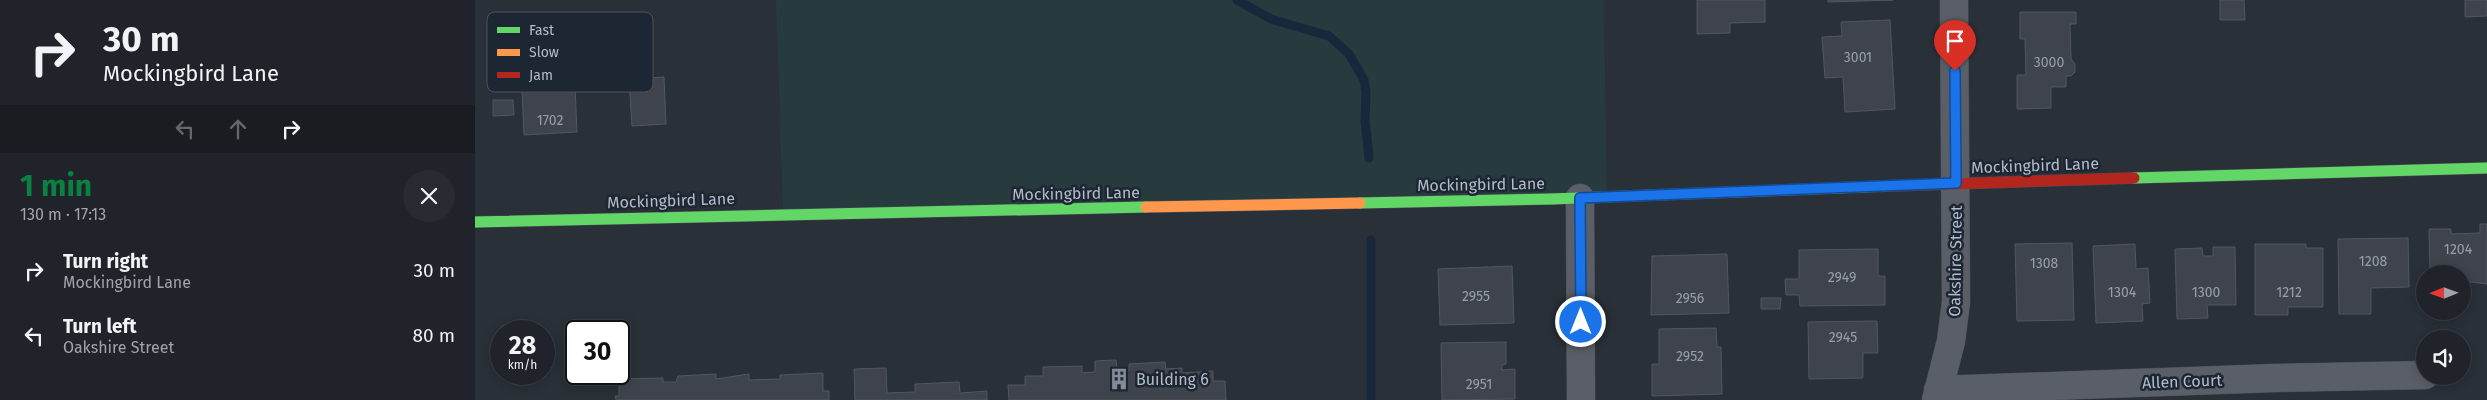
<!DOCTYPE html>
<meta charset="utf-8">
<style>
:root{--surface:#20242a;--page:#282c32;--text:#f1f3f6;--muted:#a2a4a8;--line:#3d4147;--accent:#0b8043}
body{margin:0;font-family:"Fira Sans",sans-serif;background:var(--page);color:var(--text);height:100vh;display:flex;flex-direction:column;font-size:19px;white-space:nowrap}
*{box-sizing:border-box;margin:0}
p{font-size:16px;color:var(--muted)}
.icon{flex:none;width:28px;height:28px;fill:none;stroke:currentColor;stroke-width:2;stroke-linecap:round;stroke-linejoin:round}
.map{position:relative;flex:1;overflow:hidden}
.details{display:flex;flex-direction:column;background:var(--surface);width:475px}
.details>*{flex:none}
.banner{background:#20242a;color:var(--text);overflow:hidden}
.needle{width:32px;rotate:269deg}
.controls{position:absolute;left:1941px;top:265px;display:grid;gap:10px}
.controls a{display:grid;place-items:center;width:55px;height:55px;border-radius:50%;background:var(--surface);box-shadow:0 2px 12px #0003,0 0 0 1px var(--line);font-size:25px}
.speed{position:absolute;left:15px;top:320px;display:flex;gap:10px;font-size:25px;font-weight:700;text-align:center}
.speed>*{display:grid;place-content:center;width:65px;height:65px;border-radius:50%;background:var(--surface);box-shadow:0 2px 12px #0003,0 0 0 1px var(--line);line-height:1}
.speed small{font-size:12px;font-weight:400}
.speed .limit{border:2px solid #111;border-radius:8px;background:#fff;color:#111}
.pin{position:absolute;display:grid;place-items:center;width:42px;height:42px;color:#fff;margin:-51px -21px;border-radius:50% 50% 50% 0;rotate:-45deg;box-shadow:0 0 5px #0007}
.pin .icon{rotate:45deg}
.me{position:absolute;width:55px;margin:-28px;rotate:0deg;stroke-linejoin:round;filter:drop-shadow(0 0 4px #0008)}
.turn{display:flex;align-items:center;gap:18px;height:105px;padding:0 20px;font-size:22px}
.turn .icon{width:65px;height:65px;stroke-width:2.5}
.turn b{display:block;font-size:35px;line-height:42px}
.lanes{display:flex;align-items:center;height:48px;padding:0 20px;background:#0003;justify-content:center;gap:25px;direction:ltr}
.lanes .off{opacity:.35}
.round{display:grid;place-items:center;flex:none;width:52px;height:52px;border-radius:26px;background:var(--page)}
.headline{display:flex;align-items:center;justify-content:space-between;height:85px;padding:0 20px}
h1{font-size:30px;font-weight:700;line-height:38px;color:var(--accent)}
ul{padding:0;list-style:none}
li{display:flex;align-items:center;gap:15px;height:65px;padding:0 20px}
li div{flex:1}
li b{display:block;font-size:19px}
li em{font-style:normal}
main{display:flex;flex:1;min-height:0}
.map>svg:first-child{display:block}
.green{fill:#273a3e}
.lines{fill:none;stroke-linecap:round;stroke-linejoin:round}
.stream{stroke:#19273c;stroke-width:9}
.building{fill:#3f444c;stroke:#52575f}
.street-casing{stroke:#484c55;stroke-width:29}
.fast-casing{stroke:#484c55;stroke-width:12}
.slow-casing{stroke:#484c55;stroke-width:12}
.jam-casing{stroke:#484c55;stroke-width:12}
.street{stroke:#5a5e66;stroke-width:28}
.fast{stroke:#63d668;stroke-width:11}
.slow{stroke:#ff974d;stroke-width:11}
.jam{stroke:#b3261e;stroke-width:11}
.route-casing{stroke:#114b97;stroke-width:12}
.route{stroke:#1a73e8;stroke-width:9}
.labels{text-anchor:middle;stroke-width:5;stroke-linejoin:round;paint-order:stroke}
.number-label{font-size:14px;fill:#979eaa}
.street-label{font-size:16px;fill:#b4bcc9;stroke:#1d2633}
.poi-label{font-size:16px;fill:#b4bcc9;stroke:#1d2633;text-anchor:start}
.key{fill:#1d2633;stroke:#4a5360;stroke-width:1}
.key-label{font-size:14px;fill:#b4bcc9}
</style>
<main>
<section class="details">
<div class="banner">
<div class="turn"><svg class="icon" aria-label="right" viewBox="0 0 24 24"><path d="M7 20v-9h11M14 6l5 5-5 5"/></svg><div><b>30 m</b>Mockingbird Lane</div></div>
<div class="lanes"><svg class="icon off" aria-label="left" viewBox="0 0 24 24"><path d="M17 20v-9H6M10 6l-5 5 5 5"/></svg><svg class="icon off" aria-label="ahead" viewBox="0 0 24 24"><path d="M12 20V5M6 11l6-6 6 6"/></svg><svg class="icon" aria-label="right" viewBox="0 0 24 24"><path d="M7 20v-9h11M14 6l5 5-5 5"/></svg></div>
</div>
<div class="headline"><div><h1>1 min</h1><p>130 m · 17:13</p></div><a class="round"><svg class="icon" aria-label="close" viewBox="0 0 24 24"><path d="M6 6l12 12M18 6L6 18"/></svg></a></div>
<ul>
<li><svg class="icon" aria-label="right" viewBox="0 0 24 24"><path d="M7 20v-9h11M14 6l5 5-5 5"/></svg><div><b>Turn right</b><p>Mockingbird Lane</p></div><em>30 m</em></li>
<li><svg class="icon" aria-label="left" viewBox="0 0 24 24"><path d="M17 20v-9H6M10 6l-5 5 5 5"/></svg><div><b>Turn left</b><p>Oakshire Street</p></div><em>80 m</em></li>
</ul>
</section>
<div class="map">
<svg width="2012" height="400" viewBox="0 0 2012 400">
<rect width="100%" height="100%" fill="#2a3038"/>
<path class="green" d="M 301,0 L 1129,0 L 1132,197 L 308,214 Z"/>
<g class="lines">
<path class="stream" d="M 762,0 L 796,19 L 854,36 L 874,54 L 889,80 L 891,92 L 890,120 L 894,158
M 896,240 L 896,400"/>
</g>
<path class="building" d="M 1222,0 L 1290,0 L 1290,22 L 1255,23 L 1255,33 L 1222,34 Z
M 1353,0 L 1418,0 L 1353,2 Z
M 1745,0 L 1769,0 L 1770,20 L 1745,20 Z
M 1990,0 L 2012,0 L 2012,16 L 1990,17 Z
M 1545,12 L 1601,12 L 1601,24 L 1595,24 L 1596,59 L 1600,64 L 1600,72 L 1596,76 L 1591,76 L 1591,87 L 1576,87 L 1576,108 L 1542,109 L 1542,75 L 1551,75 L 1550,39 L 1545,39 Z
M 1415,20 L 1420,109 L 1370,112 L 1368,77 L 1350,78 L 1347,37 L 1367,36 L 1366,22 Z
M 189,77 L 191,124 L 157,126 L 154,79 Z
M 100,86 L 102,132 L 49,135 L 47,89 Z
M 18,100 L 38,100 L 39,115 L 18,116 Z
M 2005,224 L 2012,224 L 2012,284 L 1988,281 L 1988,274 L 1974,273 L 1974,269 L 1955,269 L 1954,229 L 1976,229 L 1976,234 L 2005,233 Z
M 1933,238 L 1934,287 L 1896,288 L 1896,314 L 1864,314 L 1863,239 Z
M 1597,243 L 1599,320 L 1542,321 L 1540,244 Z
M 1660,244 L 1661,269 L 1673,268 L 1675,303 L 1667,304 L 1668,321 L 1621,323 L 1618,246 Z
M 1780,244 L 1831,244 L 1831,248 L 1848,248 L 1848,307 L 1813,307 L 1813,315 L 1780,315 Z
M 1738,247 L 1760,247 L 1761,305 L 1732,305 L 1733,318 L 1702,319 L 1700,249 L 1727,248 L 1728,256 L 1738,256 Z
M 1403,249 L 1403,276 L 1410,276 L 1410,305 L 1325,306 L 1324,295 L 1311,295 L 1310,279 L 1324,279 L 1324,250 Z
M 1252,254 L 1254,313 L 1176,315 L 1177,256 Z
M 1037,266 L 1039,323 L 965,325 L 963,269 Z
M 1286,298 L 1306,298 L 1305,309 L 1286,309 Z
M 1402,321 L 1403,353 L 1388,353 L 1388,378 L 1334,379 L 1333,322 Z
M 1241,328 L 1242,347 L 1246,347 L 1247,394 L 1177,396 L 1177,364 L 1184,364 L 1184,329 Z
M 1031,342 L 1031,364 L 1027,365 L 1027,370 L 1040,369 L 1040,399 L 967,400 L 966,343 Z
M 641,360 L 642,370 L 654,370 L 654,364 L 690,362 L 691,369 L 707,368 L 707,373 L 738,371 L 738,381 L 750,381 L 751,400 L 534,400 L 533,385 L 550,385 L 550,376 L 568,376 L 568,367 L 607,366 L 607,373 L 620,372 L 620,361 Z
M 411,368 L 412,393 L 440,392 L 440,384 L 484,382 L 485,393 L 512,391 L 512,400 L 380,400 L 379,369 Z
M 348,373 L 348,391 L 354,391 L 354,400 L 141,400 L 140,396 L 144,396 L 144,379 L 188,378 L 188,382 L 201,382 L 203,376 L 241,374 L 241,379 L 274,374 L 274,380 L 305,379 L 305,375 Z"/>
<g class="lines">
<g class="street-casing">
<path id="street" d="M 1105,198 L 1106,400
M 1463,390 L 1800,378 L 1950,375
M 1461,400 L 1476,341 L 1481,302 L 1479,0"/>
</g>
<g class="fast-casing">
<path id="fast" d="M 1659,178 L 2012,168
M 885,203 L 1076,199 L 1412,186
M 0,222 L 671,207"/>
</g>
<g class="slow-casing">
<path id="slow" d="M 671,207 L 885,203"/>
</g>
<g class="jam-casing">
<path id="jam" d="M 1412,186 L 1659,178"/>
</g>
<use href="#street" class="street"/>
<use href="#fast" class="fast"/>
<use href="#slow" class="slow"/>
<use href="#jam" class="jam"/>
</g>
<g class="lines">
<g class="route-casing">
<path id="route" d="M 1106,322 L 1105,198 L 1481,183 L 1480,71"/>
</g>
<use href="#route" class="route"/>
</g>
<defs>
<g id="building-bare" transform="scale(1.725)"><path d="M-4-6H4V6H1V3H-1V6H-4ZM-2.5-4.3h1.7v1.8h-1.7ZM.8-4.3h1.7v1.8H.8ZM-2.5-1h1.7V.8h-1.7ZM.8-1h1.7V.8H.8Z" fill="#848b96" stroke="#1d2633" stroke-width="2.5" paint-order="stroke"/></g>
</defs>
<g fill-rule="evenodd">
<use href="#building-bare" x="644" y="379"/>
</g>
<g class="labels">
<g class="number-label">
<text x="1383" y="62">3001</text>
<text x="1574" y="67">3000</text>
<text x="75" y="125">1702</text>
<text x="1983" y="254">1204</text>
<text x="1898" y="266">1208</text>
<text x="1569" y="268">1308</text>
<text x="1367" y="282">2949</text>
<text x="1647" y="297">1304</text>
<text x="1731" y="297">1300</text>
<text x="1814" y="297">1212</text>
<text x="1001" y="301">2955</text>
<text x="1215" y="303">2956</text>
<text x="1368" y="342">2945</text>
<text x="1215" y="361">2952</text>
<text x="1004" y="389">2951</text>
</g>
<g class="street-label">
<text transform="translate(1560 165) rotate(-2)" y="6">Mockingbird Lane</text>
<text transform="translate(1006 184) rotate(-1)" y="6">Mockingbird Lane</text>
<text transform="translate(601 193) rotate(-1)" y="6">Mockingbird Lane</text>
<text transform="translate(196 200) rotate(-2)" y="6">Mockingbird Lane</text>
<text transform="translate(1480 261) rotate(-89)" y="6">Oakshire Street</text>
<text transform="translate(1707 381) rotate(-2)" y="6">Allen Court</text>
</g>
<g class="poi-label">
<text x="661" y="385">Building 6</text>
</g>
</g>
<rect x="12" y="12" width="166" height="80" rx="8" class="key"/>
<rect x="22" y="27" width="23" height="6" fill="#63d668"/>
<rect x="22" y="49" width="23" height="7" fill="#ff974d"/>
<rect x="22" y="72" width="23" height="6" fill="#b3261e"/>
<g class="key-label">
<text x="54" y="35">Fast</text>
<text x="54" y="57">Slow</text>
<text x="54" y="80">Jam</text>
</g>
</svg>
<div class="controls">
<a><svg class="needle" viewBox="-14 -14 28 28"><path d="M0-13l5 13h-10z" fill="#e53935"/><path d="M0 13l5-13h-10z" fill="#a2a4a8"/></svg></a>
<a><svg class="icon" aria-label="sound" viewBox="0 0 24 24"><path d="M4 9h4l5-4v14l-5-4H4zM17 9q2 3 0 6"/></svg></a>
</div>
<div class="speed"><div>28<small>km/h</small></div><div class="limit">30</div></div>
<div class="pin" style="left:1480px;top:71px;background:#d93025"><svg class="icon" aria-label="arrive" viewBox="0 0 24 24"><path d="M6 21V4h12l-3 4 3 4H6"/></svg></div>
<svg class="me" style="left:1106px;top:322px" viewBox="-20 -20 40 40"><circle r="17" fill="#1a73e8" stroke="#fff" stroke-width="3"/><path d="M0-11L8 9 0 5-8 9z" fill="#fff"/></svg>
</div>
</main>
